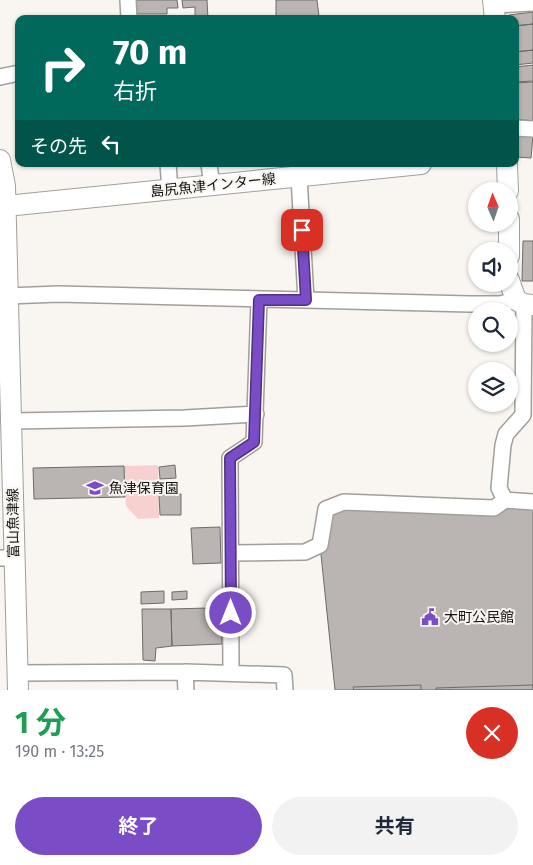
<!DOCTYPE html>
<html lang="ja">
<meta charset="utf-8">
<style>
:root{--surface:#fff;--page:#f2f2f3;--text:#1f2937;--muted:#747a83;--accent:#7a4cc5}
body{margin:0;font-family:"Fira Sans","Noto Sans JP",sans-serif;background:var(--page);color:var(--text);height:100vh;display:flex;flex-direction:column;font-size:19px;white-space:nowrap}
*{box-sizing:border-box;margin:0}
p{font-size:16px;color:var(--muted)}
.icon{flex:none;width:28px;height:28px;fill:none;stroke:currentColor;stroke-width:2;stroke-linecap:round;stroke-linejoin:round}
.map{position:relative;height:690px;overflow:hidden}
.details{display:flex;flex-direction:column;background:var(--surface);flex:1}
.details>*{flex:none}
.top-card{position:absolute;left:15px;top:15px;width:504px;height:152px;border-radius:10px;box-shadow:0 1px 4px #0004;background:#00695c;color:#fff;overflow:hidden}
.needle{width:32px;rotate:358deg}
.controls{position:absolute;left:468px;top:182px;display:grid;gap:10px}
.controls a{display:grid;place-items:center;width:50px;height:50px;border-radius:50%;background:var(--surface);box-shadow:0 1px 4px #0004;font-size:25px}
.pin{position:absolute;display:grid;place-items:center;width:42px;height:42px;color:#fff;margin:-21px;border-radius:10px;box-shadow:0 2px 8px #0006}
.me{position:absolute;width:55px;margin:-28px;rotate:0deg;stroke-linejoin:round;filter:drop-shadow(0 0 4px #0008)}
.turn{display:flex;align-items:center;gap:18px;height:105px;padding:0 15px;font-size:22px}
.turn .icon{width:65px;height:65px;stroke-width:2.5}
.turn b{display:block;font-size:35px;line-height:42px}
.then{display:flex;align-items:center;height:48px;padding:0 15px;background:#0003;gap:10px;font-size:19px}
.round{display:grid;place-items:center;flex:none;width:52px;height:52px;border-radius:26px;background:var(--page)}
.headline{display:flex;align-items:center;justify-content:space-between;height:85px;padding:0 15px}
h1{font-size:30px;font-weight:700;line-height:38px;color:#1e9e55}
.action{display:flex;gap:10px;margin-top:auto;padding:10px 15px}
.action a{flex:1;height:58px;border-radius:30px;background:var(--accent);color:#fff;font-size:20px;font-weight:700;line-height:58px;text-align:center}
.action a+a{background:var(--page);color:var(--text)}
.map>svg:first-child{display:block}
.green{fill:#f6d1cf}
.building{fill:#bab4b2;stroke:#706a68}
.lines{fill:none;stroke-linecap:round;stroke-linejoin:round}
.minor-casing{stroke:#a29f9a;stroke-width:18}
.major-casing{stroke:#a29f9a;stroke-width:22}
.minor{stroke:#fff;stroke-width:15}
.major{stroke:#fff;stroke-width:20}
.route-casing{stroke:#4f3180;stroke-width:12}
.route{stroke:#7a4cc5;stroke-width:9}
.labels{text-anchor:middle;stroke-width:4;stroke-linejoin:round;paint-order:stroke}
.street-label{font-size:14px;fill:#141311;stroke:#f9f6f1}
.poi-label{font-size:14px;fill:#141311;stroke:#f9f6f1;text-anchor:start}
</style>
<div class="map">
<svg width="533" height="690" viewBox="0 0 533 690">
<rect width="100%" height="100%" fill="#f9f6f1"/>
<path class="green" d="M 158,465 L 159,518 L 138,519 L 126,506 L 124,466 Z"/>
<path class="building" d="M 135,0 L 177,0 L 178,8 L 167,8 L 167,14 L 136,14 Z
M 182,0 L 207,0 L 208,19 L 195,19 L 195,7 L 183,8 Z
M 276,0 L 317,0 L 319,16 L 304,16 L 304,19 L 276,19 Z
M 533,12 L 533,24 L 515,26 L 515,19 L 509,19 L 509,15 Z
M 533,24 L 533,50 L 515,52 L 515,26 Z
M 533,50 L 533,63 L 515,65 L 515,52 Z
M 533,65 L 533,81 L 515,82 L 515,67 Z
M 533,82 L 533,121 L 515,119 L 515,83 Z
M 517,132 L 533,136 L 531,158 L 516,157 Z
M 523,241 L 533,241 L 533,281 L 522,281 Z
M 175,465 L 176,478 L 160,479 L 159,467 Z
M 124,466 L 125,497 L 34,499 L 33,468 Z
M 181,494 L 181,515 L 160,515 L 159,495 Z
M 533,498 L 533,690 L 335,690 L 320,545 L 326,509 L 494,508 Z
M 220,527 L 221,563 L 193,564 L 191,528 Z
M 164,591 L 164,603 L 141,604 L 141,592 Z
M 187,591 L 187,599 L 172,600 L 172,592 Z
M 208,608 L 209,625 L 221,625 L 222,644 L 172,646 L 171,609 Z
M 142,609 L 171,609 L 172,646 L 156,648 L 155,661 L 143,660 Z
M 421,685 L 421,690 L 354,690 L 353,687 Z
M 533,685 L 533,690 L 436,690 L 436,688 Z"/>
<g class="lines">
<g class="minor-casing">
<path id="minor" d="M 128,0 L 129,19
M 493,5 L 533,3
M 0,77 L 19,73
M 515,128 L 533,129
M 168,164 L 170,190
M 209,164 L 212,186
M 299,177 L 306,300
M 8,296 L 58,294 L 470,304 L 500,304 L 516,300
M 524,304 L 523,415 L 506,434 L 503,445 L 499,488 L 505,500 L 533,502
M 12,421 L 185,418 L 256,414
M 231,553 L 305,552 L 320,545 L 326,509 L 344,502 L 494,508 L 505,500
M 0,558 L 14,558
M 185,672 L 186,690
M 18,673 L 185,672 L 284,675 L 285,690
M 231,673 L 230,458 L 254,442 L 259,300"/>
</g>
<g class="major-casing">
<path id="major" d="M 493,0 L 495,19
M 0,160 L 5,186 L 18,690
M 507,164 L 508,191
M 6,206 L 421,164
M 509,219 L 509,256
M 509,280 L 516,300 L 524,304 L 533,305"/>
</g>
<use href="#minor" class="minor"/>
<use href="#major" class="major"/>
</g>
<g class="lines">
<g class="route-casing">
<path id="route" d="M 231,613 L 230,458 L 254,442 L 259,300 L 306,300 L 302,230"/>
</g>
<use href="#route" class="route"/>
</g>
<defs>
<g id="school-bare" transform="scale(1.35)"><path d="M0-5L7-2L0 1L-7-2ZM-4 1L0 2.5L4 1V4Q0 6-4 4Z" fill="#7a4cc5" stroke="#f9f6f1" stroke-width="2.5" paint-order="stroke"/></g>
<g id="civic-bare" transform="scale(1.35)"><path d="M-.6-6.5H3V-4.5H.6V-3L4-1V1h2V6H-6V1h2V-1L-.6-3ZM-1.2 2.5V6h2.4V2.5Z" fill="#7a4cc5" stroke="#f9f6f1" stroke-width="2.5" paint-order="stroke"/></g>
</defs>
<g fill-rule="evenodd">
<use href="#school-bare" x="95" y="488"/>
<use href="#civic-bare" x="430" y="617"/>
</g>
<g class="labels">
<g class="street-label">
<text transform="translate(213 185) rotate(-6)" y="5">島尻魚津インター線</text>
<text transform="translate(13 523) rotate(-91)" y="5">富山魚津線</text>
</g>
<g class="poi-label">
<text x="109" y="493">魚津保育園</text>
<text x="444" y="622">大町公民館</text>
</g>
</g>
</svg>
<div class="controls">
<a><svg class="needle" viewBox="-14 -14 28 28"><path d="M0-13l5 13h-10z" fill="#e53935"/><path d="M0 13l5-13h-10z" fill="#747a83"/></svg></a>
<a><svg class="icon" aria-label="sound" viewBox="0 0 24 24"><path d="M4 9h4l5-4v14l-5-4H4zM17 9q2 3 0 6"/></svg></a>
<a><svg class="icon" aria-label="search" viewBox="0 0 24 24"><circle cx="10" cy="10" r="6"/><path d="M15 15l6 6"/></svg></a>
<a><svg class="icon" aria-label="layers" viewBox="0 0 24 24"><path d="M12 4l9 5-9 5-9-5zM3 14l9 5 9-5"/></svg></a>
</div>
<div class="pin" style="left:302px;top:230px;background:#d93025"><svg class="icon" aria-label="arrive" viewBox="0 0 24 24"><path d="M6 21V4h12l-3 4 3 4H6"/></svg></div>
<svg class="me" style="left:231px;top:613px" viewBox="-20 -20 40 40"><circle r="17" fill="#7a4cc5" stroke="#fff" stroke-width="3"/><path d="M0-11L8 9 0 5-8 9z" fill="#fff"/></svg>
<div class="top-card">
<div class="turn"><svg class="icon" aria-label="right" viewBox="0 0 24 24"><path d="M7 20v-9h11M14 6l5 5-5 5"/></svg><div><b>70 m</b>右折</div></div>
<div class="then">その先<svg class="icon" aria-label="left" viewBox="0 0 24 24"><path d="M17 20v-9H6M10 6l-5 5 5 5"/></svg></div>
</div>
</div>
<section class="details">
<div class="headline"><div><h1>1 分</h1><p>190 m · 13:25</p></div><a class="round" style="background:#d93025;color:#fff"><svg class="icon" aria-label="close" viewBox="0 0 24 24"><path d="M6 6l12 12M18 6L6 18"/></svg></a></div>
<div class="action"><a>終了</a><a>共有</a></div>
</section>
